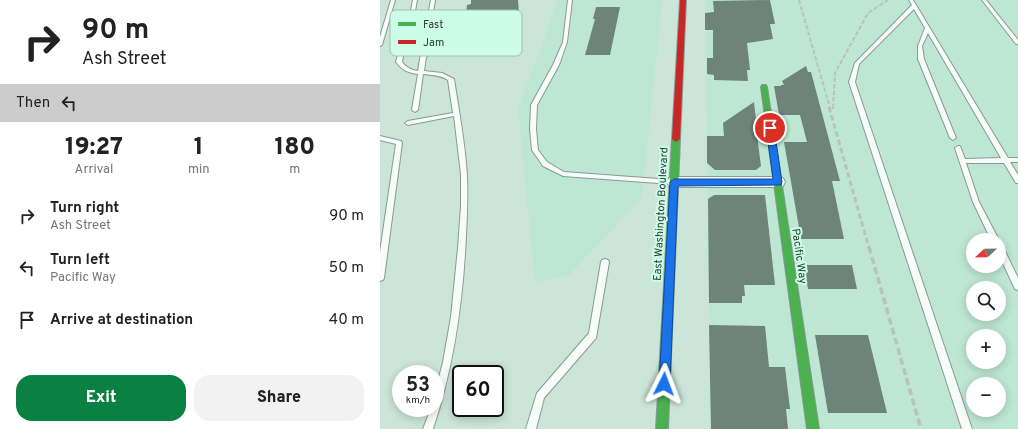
<!DOCTYPE html>
<meta charset="utf-8">
<style>
:root{--surface:#fff;--page:#f2f2f2;--text:#222;--muted:#767676;--accent:#0b8043}
body{margin:0;font-family:Overpass,sans-serif;background:var(--page);color:var(--text);height:100vh;display:flex;flex-direction:column;font-size:15px;white-space:nowrap}
*{box-sizing:border-box;margin:0}
p{font-size:13px;color:var(--muted)}
.icon{flex:none;width:22px;height:22px;fill:none;stroke:currentColor;stroke-width:2;stroke-linecap:round;stroke-linejoin:round}
.map{position:relative;flex:1;overflow:hidden}
.details{display:flex;flex-direction:column;background:var(--surface);width:380px}
.details>*{flex:none}
.top-card{background:#fff;color:var(--text);overflow:hidden}
.needle{width:26px;rotate:248deg}
.fabs{position:absolute;left:586px;top:233px;display:grid;gap:8px}
.fabs a{display:grid;place-items:center;width:40px;height:40px;border-radius:50%;background:var(--surface);box-shadow:0 2px 10px #0003;font-size:20px}
.speed{position:absolute;left:12px;top:365px;display:flex;gap:8px;font-size:20px;font-weight:700;text-align:center}
.speed>*{display:grid;place-content:center;width:52px;height:52px;border-radius:50%;background:var(--surface);box-shadow:0 2px 10px #0003;line-height:1}
.speed small{font-size:10px;font-weight:400}
.speed .limit{border:2px solid #111;border-radius:6px;background:#fff;color:#111}
.pin{position:absolute;display:grid;place-items:center;width:34px;height:34px;color:#fff;margin:-17px;border:2px solid #fff;border-radius:50%;box-shadow:0 1px 4px #0007}
.me{position:absolute;width:44px;margin:-22px;rotate:3deg;stroke-linejoin:round;filter:drop-shadow(0 0 3px #0008)}
.turn{display:flex;align-items:center;gap:14px;height:84px;padding:0 16px;font-size:18px}
.turn .icon{width:52px;height:52px;stroke-width:2.5}
.turn b{display:block;font-size:28px;line-height:34px}
.then{display:flex;align-items:center;height:38px;padding:0 16px;background:#0003;gap:8px;font-size:15px}
.eta{display:flex;justify-content:space-evenly;align-items:center;height:68px;text-align:center}
.eta b{font-size:24px;font-weight:800;line-height:28px}
.cta{display:flex;gap:8px;margin-top:auto;padding:8px 16px}
.cta a{flex:1;height:46px;border-radius:16px;background:var(--accent);color:#fff;font-size:16px;font-weight:800;line-height:46px;text-align:center}
.cta a+a{background:var(--page);color:var(--text)}
ul{padding:0;list-style:none}
li{display:flex;align-items:center;gap:12px;height:52px;padding:0 16px}
li div{flex:1}
li b{display:block;font-size:15px}
li em{font-style:normal}
main{display:flex;flex:1;min-height:0}
.map>svg:first-child{display:block}
.built{fill:#bde7d3;fill-rule:evenodd}
.building{fill:#6e8379}
.lines{fill:none;stroke-linecap:round;stroke-linejoin:round}
.lane-casing{stroke:#879b92;stroke-width:2}
.street-casing{stroke:#879b92;stroke-width:2}
.fast-casing{stroke:#879b92;stroke-width:2}
.jam-casing{stroke:#879b92;stroke-width:2}
.lane{fill:#f7fbf9;fill-rule:evenodd}
.street{fill:#f7fbf9;fill-rule:evenodd}
.fast{fill:#4caf50;fill-rule:evenodd}
.jam{fill:#c62828;fill-rule:evenodd}
.rail-far2{stroke:#bbc2be;stroke-width:2;stroke-dasharray:4.5 2;stroke-linecap:butt}
.rail-far1{stroke:#bbc2be;stroke-width:3;stroke-dasharray:5.5 3;stroke-linecap:butt}
.rail{stroke:#bbc2be;stroke-width:3.5;stroke-dasharray:7 3.5;stroke-linecap:butt}
.route{fill:#1a73e8;stroke:#114b97}
.labels{text-anchor:middle;stroke-width:4;stroke-linejoin:round;paint-order:stroke}
.street-label{font-size:11px;fill:#2a3d34;stroke:#cdfde6}
.key{fill:#cdfde6;stroke:#9cc3b1;stroke-width:1}
.key-label{font-size:11px;fill:#2a3d34}
</style>
<main>
<section class="details">
<div class="top-card">
<div class="turn"><svg class="icon" aria-label="right" viewBox="0 0 24 24"><path d="M7 20v-9h11M14 6l5 5-5 5"/></svg><div><b>90 m</b>Ash Street</div></div>
<div class="then">Then<svg class="icon" aria-label="left" viewBox="0 0 24 24"><path d="M17 20v-9H6M10 6l-5 5 5 5"/></svg></div>
</div>
<div class="eta">
<div><b>19:27</b><p>Arrival</p></div>
<div><b>1</b><p>min</p></div>
<div><b>180</b><p>m</p></div>
</div>
<ul>
<li><svg class="icon" aria-label="right" viewBox="0 0 24 24"><path d="M7 20v-9h11M14 6l5 5-5 5"/></svg><div><b>Turn right</b><p>Ash Street</p></div><em>90 m</em></li>
<li><svg class="icon" aria-label="left" viewBox="0 0 24 24"><path d="M17 20v-9H6M10 6l-5 5 5 5"/></svg><div><b>Turn left</b><p>Pacific Way</p></div><em>50 m</em></li>
<li><svg class="icon" aria-label="arrive" viewBox="0 0 24 24"><path d="M6 21V4h12l-3 4 3 4H6"/></svg><div><b>Arrive at destination</b></div><em>40 m</em></li>
</ul>
<div class="cta"><a>Exit</a><a>Share</a></div>
</section>
<div class="map">
<svg width="638" height="429" viewBox="0 0 638 429">
<rect width="100%" height="100%" fill="#cbe5d8"/>
<path class="built" d="M 178,0 L 282,0 L 262,198 L 189,275 L 155,282 L 138,110 Z
M 325,0 L 638,0 L 638,429 L 331,429 ZM 593,240 L 619,240 L 619,266 L 593,266 ZM 593,288 L 619,288 L 619,314 L 593,314 ZM 593,336 L 619,336 L 619,362 L 593,362 ZM 593,384 L 619,384 L 619,410 L 593,410 Z"/>
<path class="building" d="M 91,0 L 138,0 L 141,40 L 88,48 L 89,33 L 65,36 L 68,16 L 86,13 L 87,5 L 91,4 Z
M 390,0 L 395,24 L 390,24 L 393,39 L 367,43 L 370,70 L 367,70 L 368,81 L 334,80 L 334,75 L 327,74 L 327,58 L 333,58 L 333,30 L 325,30 L 325,13 L 334,12 L 333,1 Z
M 216,7 L 240,7 L 230,55 L 205,55 L 215,19 L 213,19 Z
M 426,66 L 428,72 L 431,72 L 460,181 L 452,181 L 464,239 L 421,239 L 404,142 L 427,142 L 420,115 L 399,115 L 394,86 L 401,86 L 401,85 L 404,85 L 402,81 Z
M 374,102 L 376,120 L 375,120 L 381,166 L 376,170 L 335,170 L 327,163 L 327,136 L 344,136 L 343,123 Z
M 334,195 L 385,195 L 395,285 L 364,285 L 365,296 L 362,296 L 362,303 L 329,303 L 328,199 Z
M 424,265 L 472,265 L 477,289 L 428,289 Z
M 329,325 L 385,326 L 389,367 L 405,367 L 410,409 L 406,409 L 408,429 L 331,429 Z
M 435,335 L 488,335 L 507,413 L 448,413 Z"/>
<g class="lines">
<g class="lane-casing">
<path id="lane" d="M 11,0 L 15,0 L 2,45 L 0,46 L 0,37 Z
M 33,0 L 37,0 L 31,33 L 45,31 L 51,0 L 55,0 L 50,31 L 57,32 L 60,36 L 58,48 L 46,57 L 44,71 L 62,73 L 74,79 C 79,111 85,143 87,175 C 88,195 87,215 86,236 C 83,302 74,366 53,429 L 43,429 L 51,408 L 55,408 L 55,393 L 63,362 L 71,317 L 78,248 L 81,206 L 81,174 L 74,116 L 28,125 L 25,123 L 28,121 L 73,113 L 68,80 C 60,75 52,75 43,74 L 38,110 L 35,112 L 32,110 L 38,74 C 28,73 22,70 16,62 L 22,39 L 26,36 ZM 44,34 L 38,71 C 31,70 26,67 22,62 L 26,40 L 34,35 ZM 49,34 L 54,34 L 56,36 L 54,47 L 46,52 Z
M 188,0 L 192,0 L 187,42 L 179,65 L 157,105 L 156,129 L 158,150 L 167,162 L 184,172 L 292,180 L 295,182 L 294,184 L 292,184 L 183,176 L 163,166 L 152,150 L 150,129 L 151,105 L 173,65 L 183,42 Z
M 529,0 L 533,0 L 628,158 L 638,158 L 638,162 L 630,162 L 638,175 L 638,183 L 636,183 L 624,163 L 586,163 L 599,202 L 619,240 L 611,240 L 593,202 L 575,148 L 578,146 L 580,146 L 585,159 L 621,158 L 548,33 L 542,46 L 544,59 L 576,138 L 573,140 L 570,138 L 538,59 L 538,46 L 545,28 L 534,9 L 479,64 L 475,82 L 592,429 L 582,429 L 469,82 L 475,63 L 532,5 Z
M 602,0 L 606,0 L 638,40 L 638,44 L 636,44 Z
M 0,136 L 21,141 L 22,143 L 4,278 L 3,280 L 0,281 L 0,252 L 16,144 L 0,140 Z
M 619,244 L 622,245 L 638,278 L 638,290 L 635,289 L 619,255 Z
M 225,259 L 228,260 L 229,262 L 216,338 L 164,398 L 156,429 L 146,429 L 157,393 L 209,333 L 221,262 L 222,260 Z"/>
</g>
<g class="street-casing">
<path id="street" d="M 294,177 L 398,177 L 403,178 L 405,182 L 403,186 L 398,187 L 294,187 L 289,186 L 287,182 L 289,178 Z"/>
</g>
<g class="fast-casing">
<path id="fast" d="M 382,85 L 386,85 L 387,87 L 439,429 L 427,429 L 381,87 Z
M 296,136 L 300,139 L 288,429 L 276,429 L 292,139 Z"/>
</g>
<g class="jam-casing">
<path id="jam" d="M 300,0 L 306,0 L 300,139 L 296,142 L 292,139 Z"/>
</g>
<use href="#lane" class="lane"/>
<use href="#street" class="street"/>
<use href="#fast" class="fast"/>
<use href="#jam" class="jam"/>
<path class="rail-far2" d="M 419,0 L 450,108
M 453,108 L 455,73 L 488,13 L 508,0"/>
<path class="rail-far1" d="M 449,107 L 489,248
M 453,109 L 453,107"/>
<path class="rail" d="M 489,247 L 541,429"/>
</g>
<path class="route" d="M 390,125 L 394,128 L 402,182 L 401,185 L 298,186 L 290,384 L 289,388 L 284,390 L 280,388 L 279,384 L 290,182 L 294,179 L 393,179 L 386,128 Z"/>
<g class="labels">
<g class="street-label">
<text transform="translate(280 214) rotate(-87)" y="4">East Washington Boulevard</text>
<text transform="translate(420 256) rotate(82)" y="4">Pacific Way</text>
</g>
</g>
<rect x="10" y="10" width="132" height="46" rx="6" class="key"/>
<rect x="18" y="22" width="18" height="4" fill="#4caf50"/>
<rect x="18" y="40" width="18" height="4" fill="#c62828"/>
<g class="key-label">
<text x="43" y="28">Fast</text>
<text x="43" y="46">Jam</text>
</g>
</svg>
<div class="fabs">
<a><svg class="needle" viewBox="-14 -14 28 28"><path d="M0-13l5 13h-10z" fill="#e53935"/><path d="M0 13l5-13h-10z" fill="#767676"/></svg></a>
<a><svg class="icon" aria-label="search" viewBox="0 0 24 24"><circle cx="10" cy="10" r="6"/><path d="M15 15l6 6"/></svg></a>
<a>+</a>
<a>−</a>
</div>
<div class="speed"><div>53<small>km/h</small></div><div class="limit">60</div></div>
<div class="pin" style="left:390px;top:128px;background:#d93025"><svg class="icon" aria-label="arrive" viewBox="0 0 24 24"><path d="M6 21V4h12l-3 4 3 4H6"/></svg></div>
<svg class="me" style="left:284px;top:384px" viewBox="-20 -20 40 40"><path d="M0-17L14 15 0 8-14 15z" fill="#1a73e8" stroke="#fff" stroke-width="4"/></svg>
</div>
</main>
